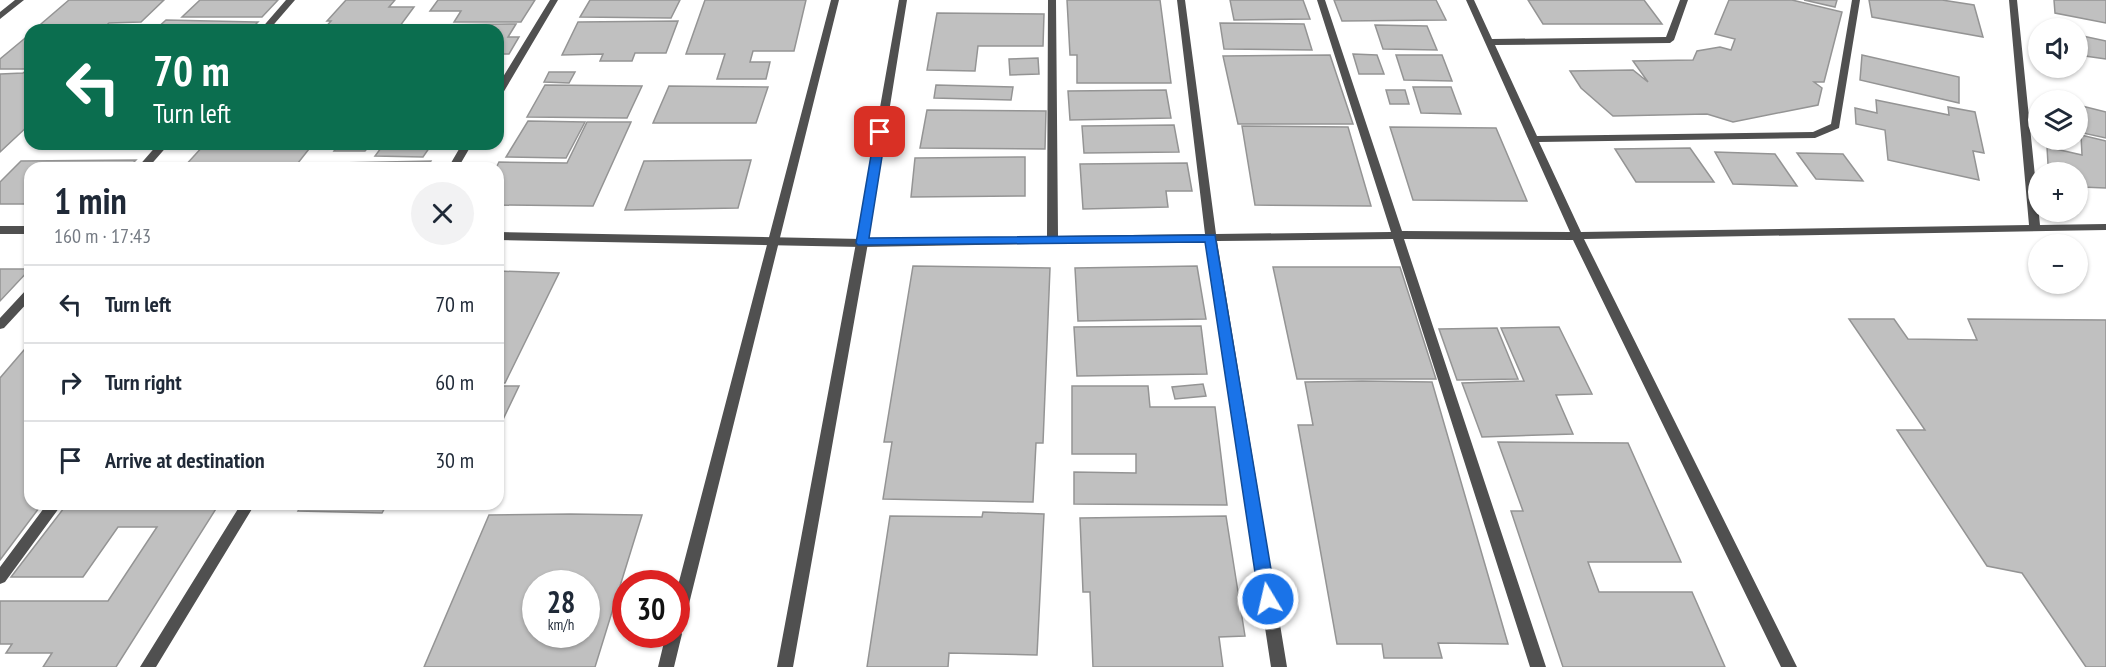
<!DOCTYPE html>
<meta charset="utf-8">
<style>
:root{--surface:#fff;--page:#f2f2f3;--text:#1f2937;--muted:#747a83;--line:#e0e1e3}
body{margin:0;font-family:"PT Sans Narrow",sans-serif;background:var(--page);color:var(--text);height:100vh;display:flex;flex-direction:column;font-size:22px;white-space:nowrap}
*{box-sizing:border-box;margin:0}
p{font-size:20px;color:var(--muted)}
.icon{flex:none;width:33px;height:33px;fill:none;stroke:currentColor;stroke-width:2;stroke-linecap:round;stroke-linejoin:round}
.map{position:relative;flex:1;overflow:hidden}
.details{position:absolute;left:24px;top:162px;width:480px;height:348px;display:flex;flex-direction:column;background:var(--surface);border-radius:18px;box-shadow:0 2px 4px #0004}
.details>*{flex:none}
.hud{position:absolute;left:24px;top:24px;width:480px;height:126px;border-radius:18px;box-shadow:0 2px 4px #0004;background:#0b6e4f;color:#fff;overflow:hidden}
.fabs{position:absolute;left:2028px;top:18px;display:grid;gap:12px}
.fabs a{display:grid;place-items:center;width:60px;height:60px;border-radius:50%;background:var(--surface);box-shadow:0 2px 4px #0004;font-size:30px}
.speed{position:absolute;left:522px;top:570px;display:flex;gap:12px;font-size:30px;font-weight:700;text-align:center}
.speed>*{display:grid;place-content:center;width:78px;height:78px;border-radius:50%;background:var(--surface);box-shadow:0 2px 4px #0004;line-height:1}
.speed small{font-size:15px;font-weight:400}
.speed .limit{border:9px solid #d22;background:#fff;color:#111}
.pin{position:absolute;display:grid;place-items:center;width:51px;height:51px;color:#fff;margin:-26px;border-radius:12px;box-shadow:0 3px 9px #0006}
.me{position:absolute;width:66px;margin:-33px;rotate:351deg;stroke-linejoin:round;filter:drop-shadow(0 0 4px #0008)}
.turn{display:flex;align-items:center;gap:21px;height:126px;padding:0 30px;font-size:27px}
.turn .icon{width:78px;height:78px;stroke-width:2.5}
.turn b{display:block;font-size:42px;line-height:51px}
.round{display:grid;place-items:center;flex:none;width:63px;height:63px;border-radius:32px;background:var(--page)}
.overview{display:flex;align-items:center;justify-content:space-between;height:102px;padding:0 30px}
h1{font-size:36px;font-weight:700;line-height:45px}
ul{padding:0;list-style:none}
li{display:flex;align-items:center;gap:18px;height:78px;padding:0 30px;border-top:2px solid var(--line)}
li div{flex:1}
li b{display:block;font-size:22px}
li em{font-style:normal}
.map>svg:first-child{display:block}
.building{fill:#c0c0c0;stroke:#949494;stroke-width:1.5;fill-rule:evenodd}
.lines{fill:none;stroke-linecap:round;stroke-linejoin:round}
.minor{fill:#505050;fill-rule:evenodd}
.tertiary{fill:#505050;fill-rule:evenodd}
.route{fill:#1a73e8;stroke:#114b97;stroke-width:1.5}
</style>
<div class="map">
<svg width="2106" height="667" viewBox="0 0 2106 667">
<rect width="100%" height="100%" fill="#fff"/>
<path class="building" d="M 69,0 L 164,0 L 141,22 L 109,23 L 101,30 L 34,30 Z
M 200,0 L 278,0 L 262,17 L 182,17 Z
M 346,0 L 395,0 L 389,7 L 414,7 L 397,30 L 323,30 L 331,21 L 327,21 Z
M 438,0 L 535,0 L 521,22 L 454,22 L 461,11 L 430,11 Z
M 590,0 L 680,0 L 671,18 L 580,17 Z
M 705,0 L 806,0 L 794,51 L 753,51 L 750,62 L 770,62 L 766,79 L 717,79 L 725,54 L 686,54 Z
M 1067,0 L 1160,0 L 1171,83 L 1077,83 L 1077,55 L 1070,55 Z
M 1230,0 L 1303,0 L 1310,19 L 1234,20 Z
M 1334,0 L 1436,0 L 1446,20 L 1342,21 Z
M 1528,0 L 1644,0 L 1662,24 L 1543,24 Z
M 1729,0 L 1792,0 L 1842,12 L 1824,82 L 1814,82 L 1822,88 L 1818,105 L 1733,122 L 1707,114 L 1613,116 L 1581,88 L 1570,71 L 1633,70 L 1648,82 L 1633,61 L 1693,60 L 1697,51 L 1720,47 L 1731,50 L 1735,39 L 1715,34 Z
M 1804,0 L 1837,0 L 1835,7 Z
M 1869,0 L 1942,0 L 1974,5 L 1983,37 L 1872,17 Z
M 2054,0 L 2106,0 L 2106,23 L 2055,13 Z
M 937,13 L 1044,14 L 1043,46 L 978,46 L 975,71 L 927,70 Z
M 166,20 L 258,22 L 250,30 L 155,30 Z
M 678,21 L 666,53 L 635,53 L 632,61 L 600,61 L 603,54 L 562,55 L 578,22 Z
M 1220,23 L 1304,24 L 1312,50 L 1224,49 Z
M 516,24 L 508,37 L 519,37 L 509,54 L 498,54 L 498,30 L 423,30 L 427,25 Z
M 1375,25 L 1427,26 L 1437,50 L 1383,49 Z
M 30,34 L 30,124 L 0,152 L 0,74 L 23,73 L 28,69 L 0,69 L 0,59 Z
M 2078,35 L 2106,41 L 2106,59 L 2085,56 Z
M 1353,54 L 1377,55 L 1384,74 L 1359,74 Z
M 1330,55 L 1353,124 L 1238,124 L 1223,56 Z
M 1396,55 L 1442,55 L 1452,81 L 1404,80 Z
M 1862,55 L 1959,77 L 1959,103 L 1860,80 Z
M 1038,58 L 1039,74 L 1010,75 L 1009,59 Z
M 549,72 L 575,72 L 569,83 L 544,82 Z
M 545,85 L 642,86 L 627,118 L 527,117 Z
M 936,85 L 1013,87 L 1011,100 L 934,98 Z
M 669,86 L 768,87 L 756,123 L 653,123 Z
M 1413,87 L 1451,87 L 1461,114 L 1421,113 Z
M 1166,90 L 1171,118 L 1070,120 L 1068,91 Z
M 1386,90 L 1405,90 L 1409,104 L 1390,104 Z
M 1876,100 L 1949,115 L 1948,107 L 1975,112 L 1984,153 L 1973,151 L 1979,180 L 1888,160 L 1885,130 L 1856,124 L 1855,108 L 1877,113 Z
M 2082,106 L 2106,112 L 2106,138 L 2078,132 L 2078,116 L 2084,117 Z
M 927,110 L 1046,111 L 1045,149 L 920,148 Z
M 528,121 L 585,122 L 566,158 L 506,157 Z
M 587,122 L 631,122 L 593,206 L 498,205 L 498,168 L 496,168 L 499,162 L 567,163 Z
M 1174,125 L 1179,152 L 1084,153 L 1082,126 Z
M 1242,126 L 1348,127 L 1371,206 L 1255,205 Z
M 1390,127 L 1496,128 L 1527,201 L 1413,200 Z
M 2081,135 L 2106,141 L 2106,188 L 2081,187 L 2078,184 L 2078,172 L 2060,172 L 2048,164 L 2047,147 L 2082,155 Z
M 205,144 L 313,144 L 294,168 L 183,168 Z
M 339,144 L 371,144 L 365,151 L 334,151 Z
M 384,144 L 432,144 L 423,157 L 375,156 Z
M 1690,148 L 1714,182 L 1636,182 L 1615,149 Z
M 1715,152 L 1775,154 L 1797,186 L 1733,184 Z
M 1797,153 L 1843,154 L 1863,181 L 1816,179 Z
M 1025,157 L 1025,196 L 911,197 L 915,158 Z
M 136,160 L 128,168 L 30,168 L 30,204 L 0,204 L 0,182 L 21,161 Z
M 751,160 L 738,208 L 625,210 L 644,161 Z
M 431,161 L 427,168 L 334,168 L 337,163 Z
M 1187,163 L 1192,191 L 1166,191 L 1168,207 L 1083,209 L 1080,164 Z
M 913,266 L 1050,268 L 1043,443 L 1036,443 L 1033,502 L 883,499 L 892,442 L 884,442 Z
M 1197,266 L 1206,319 L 1078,321 L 1075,268 Z
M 1273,267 L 1400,267 L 1436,379 L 1297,379 Z
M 0,269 L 30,269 L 0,301 Z
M 498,271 L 559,273 L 505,383 L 498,383 Z
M 1849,319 L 1894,319 L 1908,339 L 1977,340 L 1968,319 L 2106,320 L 2106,667 L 2086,667 L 2022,573 L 1987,566 L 1897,430 L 1925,430 Z
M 1201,326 L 1207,374 L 1077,376 L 1074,327 Z
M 1559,327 L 1592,394 L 1556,395 L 1573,434 L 1482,437 L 1462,383 L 1524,381 L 1501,328 Z
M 1497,328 L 1518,379 L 1457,380 L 1439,329 Z
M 30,343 L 30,504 L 42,504 L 0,560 L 0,378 Z
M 1362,381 L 1432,382 L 1508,644 L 1438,643 L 1442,658 L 1384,658 L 1382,644 L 1337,644 L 1298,425 L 1313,425 L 1305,382 Z
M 1203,384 L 1206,396 L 1175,399 L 1172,387 Z
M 498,386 L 519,386 L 498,430 Z
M 1072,386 L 1148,386 L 1150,407 L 1215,407 L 1227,505 L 1074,504 L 1074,472 L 1136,473 L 1136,454 L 1072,454 Z
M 1498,442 L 1628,443 L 1681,562 L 1588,562 L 1599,592 L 1692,592 L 1725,667 L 1563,667 L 1511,511 L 1523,511 Z
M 67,504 L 219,504 L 116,667 L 43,667 L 52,653 L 6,653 L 12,644 L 0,644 L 0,601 L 108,601 L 157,527 L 118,527 L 83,577 L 11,577 Z
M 302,504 L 387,504 L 382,513 L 298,511 Z
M 983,512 L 1044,514 L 1037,655 L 949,653 L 948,667 L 867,667 L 890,516 L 982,517 Z
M 570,514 L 642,515 L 595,667 L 424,667 L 489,515 ZM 536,584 L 586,584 L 586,634 L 536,634 Z
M 1226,516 L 1245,636 L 1219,637 L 1223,667 L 1093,667 L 1090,592 L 1083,592 L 1080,518 Z"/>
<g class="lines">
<path class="minor" d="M 15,0 L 24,0 L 0,19 L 0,12 Z
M 286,0 L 295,0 L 269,30 L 260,30 Z
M 550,0 L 558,0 L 503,93 L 498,96 L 498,85 Z
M 1048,0 L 1056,0 L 1058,236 L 1205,234 L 1177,0 L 1185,0 L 1216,234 L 1391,232 L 1317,0 L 1325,0 L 1402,231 L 1570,232 L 1466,0 L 1474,0 L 1492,39 L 1666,37 L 1680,0 L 1688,0 L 1674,40 L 1670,43 L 1495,45 L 1537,136 L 1813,132 L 1831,124 L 1852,0 L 1860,0 L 1839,128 L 1815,138 L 1539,142 L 1581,232 L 2029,225 L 2009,0 L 2017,0 L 2040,225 L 2106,224 L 2106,230 L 1584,239 L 1797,667 L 1781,667 L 1573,240 L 1404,239 L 1546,667 L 1530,667 L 1393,239 L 1217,241 L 1287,667 L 1271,667 L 1206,241 L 862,247 L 498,240 L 498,232 L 862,239 L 1047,237 Z
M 158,144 L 169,144 L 148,168 L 137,168 Z
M 462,144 L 472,144 L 458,168 L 448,168 Z
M 0,226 L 30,226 L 30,234 L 0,234 Z
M 30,289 L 30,300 L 4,328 L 0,329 L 0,318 L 26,290 Z
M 47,504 L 62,504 L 5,582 L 0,584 L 0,567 Z
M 241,504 L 255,504 L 156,667 L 140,667 Z"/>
<path class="tertiary" d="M 831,0 L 839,0 L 684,624 L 679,629 L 682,634 L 674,667 L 658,667 L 666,634 L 676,634 L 676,593 Z
M 899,0 L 907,0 L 868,243 L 793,667 L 777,667 L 856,243 Z"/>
</g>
<path class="route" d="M 880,129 L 886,132 L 869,238 L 1215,235 L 1276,599 L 1274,604 L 1268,607 L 1262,604 L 1259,599 L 1205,242 L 858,245 L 856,243 L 875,132 Z"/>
</svg>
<div class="fabs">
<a><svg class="icon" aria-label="sound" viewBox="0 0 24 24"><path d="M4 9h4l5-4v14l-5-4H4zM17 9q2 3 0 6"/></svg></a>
<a><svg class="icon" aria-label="layers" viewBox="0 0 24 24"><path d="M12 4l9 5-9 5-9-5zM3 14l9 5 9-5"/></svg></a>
<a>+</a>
<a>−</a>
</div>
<div class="speed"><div>28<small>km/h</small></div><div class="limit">30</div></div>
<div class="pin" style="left:880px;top:132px;background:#d93025"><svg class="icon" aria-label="arrive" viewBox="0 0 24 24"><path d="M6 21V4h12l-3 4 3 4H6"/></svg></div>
<svg class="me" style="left:1268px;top:599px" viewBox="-20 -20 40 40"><circle r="17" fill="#1a73e8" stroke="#fff" stroke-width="3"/><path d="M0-11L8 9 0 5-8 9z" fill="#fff"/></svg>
<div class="hud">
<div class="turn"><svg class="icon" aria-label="left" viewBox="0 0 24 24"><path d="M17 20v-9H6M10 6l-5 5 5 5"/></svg><div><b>70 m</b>Turn left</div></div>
</div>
<section class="details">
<div class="overview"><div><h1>1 min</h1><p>160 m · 17:43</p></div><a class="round"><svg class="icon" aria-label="close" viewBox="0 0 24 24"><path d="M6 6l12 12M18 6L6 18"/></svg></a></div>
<ul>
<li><svg class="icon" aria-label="left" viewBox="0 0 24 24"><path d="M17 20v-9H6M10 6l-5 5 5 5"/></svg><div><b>Turn left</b></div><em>70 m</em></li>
<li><svg class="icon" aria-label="right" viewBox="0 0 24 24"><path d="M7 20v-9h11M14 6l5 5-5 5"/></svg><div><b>Turn right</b></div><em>60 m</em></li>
<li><svg class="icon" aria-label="arrive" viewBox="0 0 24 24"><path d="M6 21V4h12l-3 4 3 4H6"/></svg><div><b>Arrive at destination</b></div><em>30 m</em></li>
</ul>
</section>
</div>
